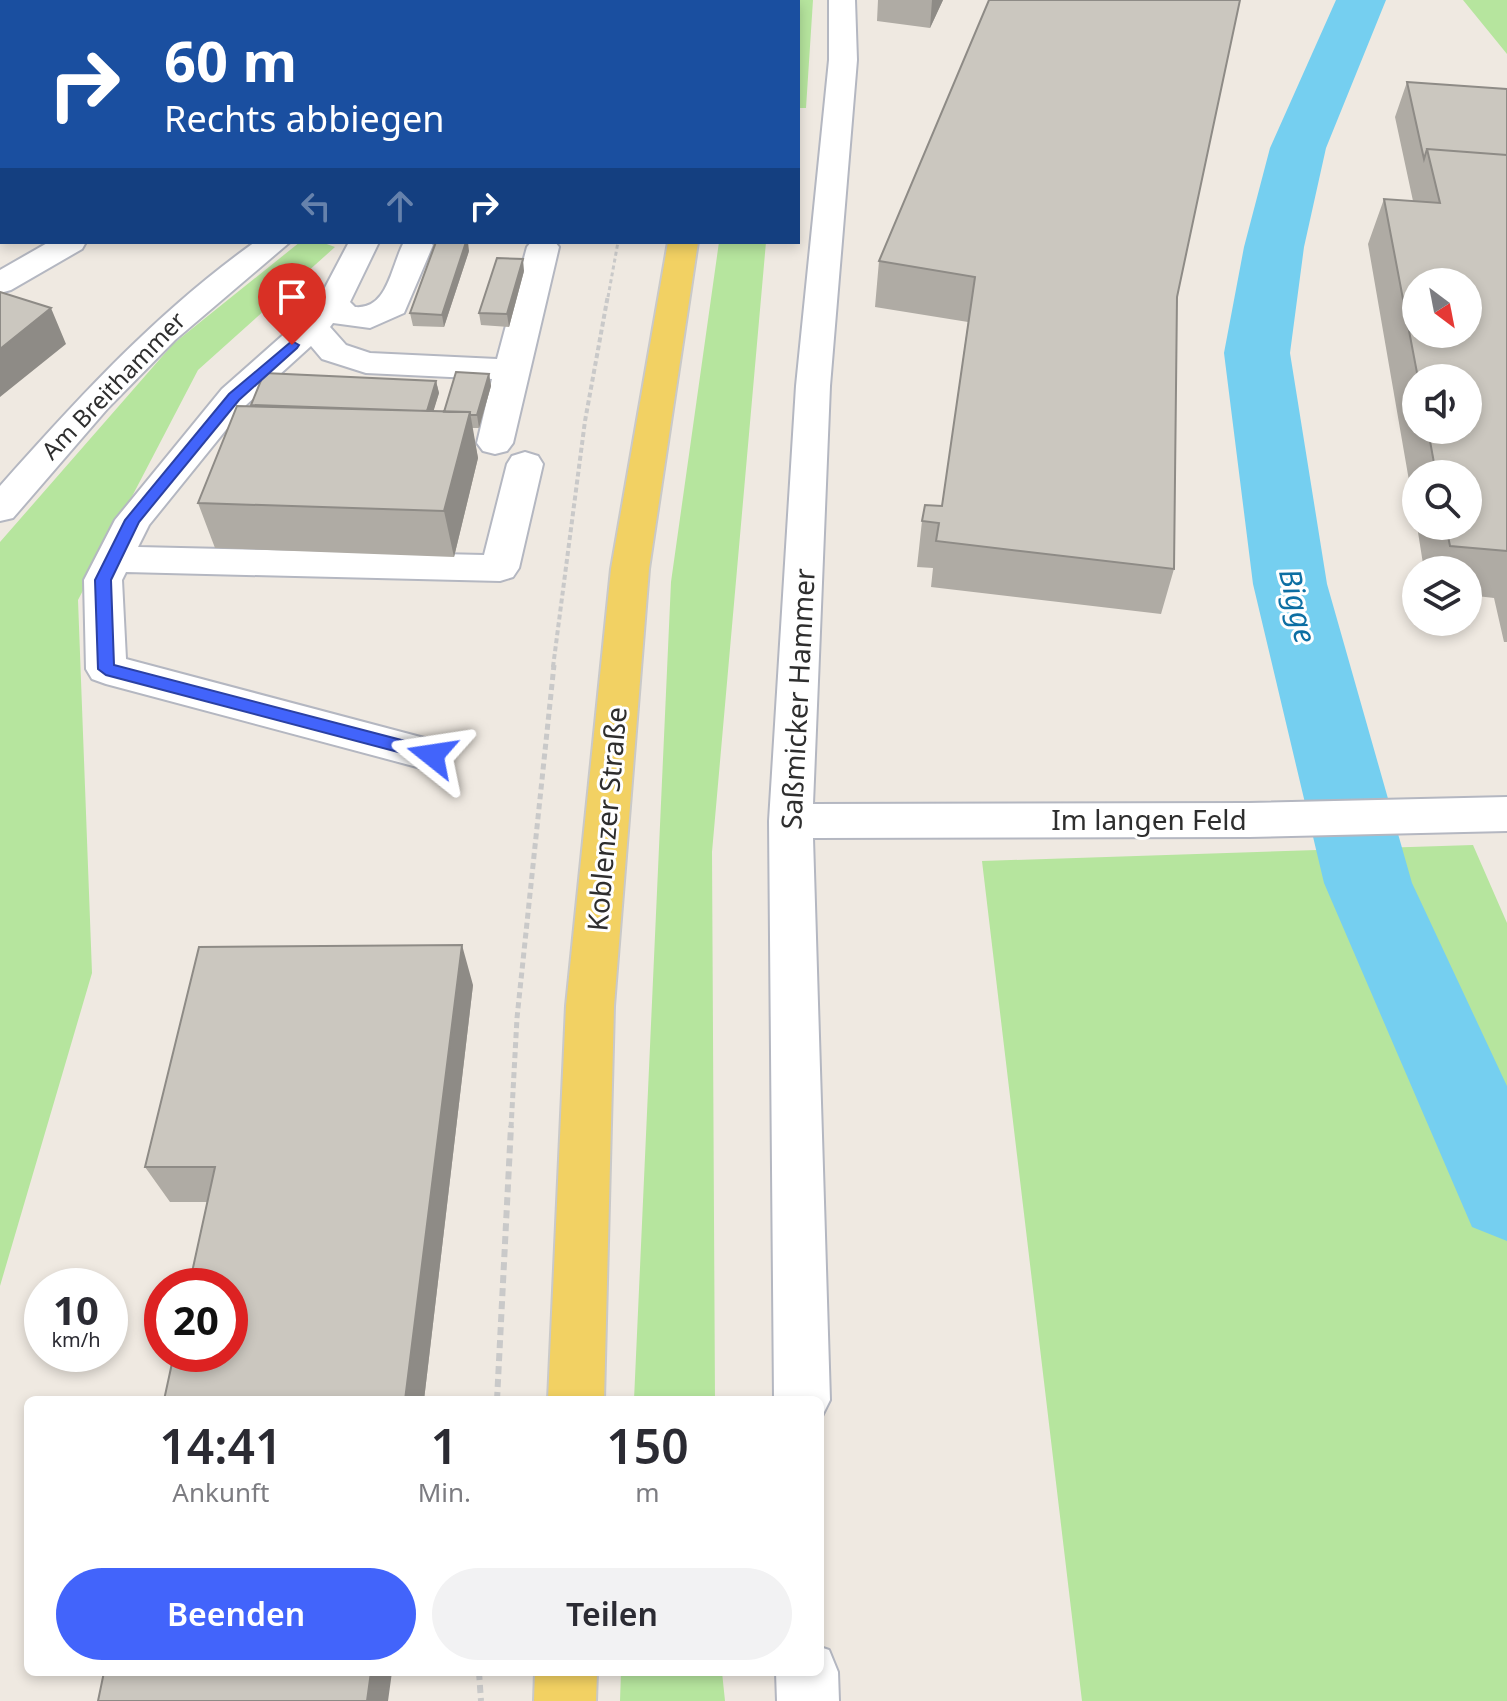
<!DOCTYPE html>
<html lang="de">
<meta charset="utf-8">
<style>
:root{--surface:#fff;--page:#f2f2f3;--text:#2b2b33;--muted:#7c7c81;--accent:#4264fb}
body{margin:0;font-family:"Noto Sans",sans-serif;background:var(--page);color:var(--text);height:100vh;display:flex;flex-direction:column;font-size:30px;white-space:nowrap}
*{box-sizing:border-box;margin:0}
p{font-size:26px;color:var(--muted)}
.icon{flex:none;width:44px;height:44px;fill:none;stroke:currentColor;stroke-width:2;stroke-linecap:round;stroke-linejoin:round}
.map{position:relative;flex:1;overflow:hidden}
.side{position:absolute;left:24px;top:1396px;width:800px;height:280px;display:flex;flex-direction:column;background:var(--surface);border-radius:12px;box-shadow:0 4px 12px #0003}
.side>*{flex:none}
.hud{position:absolute;left:0px;top:0px;width:800px;height:244px;box-shadow:0 4px 12px #0003;background:#1a4fa0;color:#fff;overflow:hidden}
.needle{width:52px;rotate:148deg}
.controls{position:absolute;left:1402px;top:268px;display:grid;gap:16px}
.controls a{display:grid;place-items:center;width:80px;height:80px;border-radius:50%;background:var(--surface);box-shadow:0 4px 12px #0003;font-size:40px}
.speed{position:absolute;left:24px;top:1268px;display:flex;gap:16px;font-size:40px;font-weight:700;text-align:center}
.speed>*{display:grid;place-content:center;width:104px;height:104px;border-radius:50%;background:var(--surface);box-shadow:0 4px 12px #0003;line-height:1}
.speed small{font-size:20px;font-weight:400}
.speed .limit{border:12px solid #d22;background:#fff;color:#111}
.pin{position:absolute;display:grid;place-items:center;width:68px;height:68px;color:#fff;margin:-82px -34px;border-radius:50% 50% 50% 0;rotate:-45deg;box-shadow:0 0 8px #0007}
.pin .icon{rotate:45deg}
.me{position:absolute;width:88px;margin:-44px;rotate:285deg;stroke-linejoin:round;filter:drop-shadow(0 0 6px #0008)}
.turn{display:flex;align-items:center;gap:28px;height:168px;padding:0 32px;font-size:36px}
.turn .icon{width:104px;height:104px;stroke-width:2.5}
.turn b{display:block;font-size:56px;line-height:68px}
.lanes{display:flex;align-items:center;height:76px;padding:0 32px;background:#0003;justify-content:center;gap:40px;direction:ltr}
.lanes .off{opacity:.35}
.eta{display:flex;justify-content:space-evenly;align-items:center;height:136px;text-align:center}
.eta b{font-size:48px;font-weight:600;line-height:56px}
.button{display:flex;gap:16px;margin-top:auto;padding:16px 32px}
.button a{flex:1;height:92px;border-radius:48px;background:var(--accent);color:#fff;font-size:32px;font-weight:600;line-height:92px;text-align:center}
.button a+a{background:var(--page);color:var(--text)}
.map>svg:first-child{display:block}
.green{fill:#b6e59e}
.lines{fill:none;stroke-linecap:round;stroke-linejoin:round}
.river{fill:#75cff0;fill-rule:evenodd}
.minor-casing{stroke:#b4b7c1;stroke-width:4}
.major-casing{stroke:#c9c9c9;stroke-width:4}
.path-far3{stroke:#c9c9c9;stroke-width:3;stroke-dasharray:4 3;stroke-linecap:butt}
.path-far2{stroke:#c9c9c9;stroke-width:4;stroke-dasharray:5 3;stroke-linecap:butt}
.path-far1{stroke:#c9c9c9;stroke-width:5;stroke-dasharray:6 4;stroke-linecap:butt}
.path{stroke:#c9c9c9;stroke-width:6;stroke-dasharray:8 5;stroke-linecap:butt}
.minor{fill:#fff;fill-rule:evenodd}
.major{fill:#f2d163;fill-rule:evenodd}
.wall{fill:#afaba4;fill-rule:evenodd}
.shaded-wall{fill:#8e8b86}
.building{fill:#cbc7bf;stroke:#8e8b86;stroke-width:2;fill-rule:evenodd}
.route{fill:#4264fb;stroke:#2b41a3;stroke-width:2}
.labels{text-anchor:middle;stroke-width:6;stroke-linejoin:round;paint-order:stroke}
.far-street-label{font-size:24px;fill:#2e2e2e;stroke:#fff}
.street-label{font-size:28px;fill:#2e2e2e;stroke:#fff}
.water-label{font-size:30px;font-style:italic;fill:#0d6fa3;stroke:#fff}
</style>
<div class="map">
<svg width="1507" height="1701" viewBox="0 0 1507 1701">
<rect width="100%" height="100%" fill="#efe9e1"/>
<path class="green" d="M 754,0 L 813,0 L 806,108 L 798,108 L 798,2 Z
M 1463,0 L 1507,0 L 1507,54 Z
M 300,242 L 321,242 L 335,247 L 198,370 L 78,600 L 92,973 L 0,1286 L 0,542 L 173,344 Z
M 719,242 L 766,242 L 712,852 L 715,1400 L 634,1400 L 671,582 Z
M 1473,845 L 1507,923 L 1507,1701 L 1082,1701 L 982,861 Z
M 621,1672 L 722,1672 L 725,1701 L 620,1701 Z"/>
<g class="lines">
<path class="river" d="M 1336,0 L 1386,0 L 1326,148 L 1304,247 L 1290,353 L 1327,584 L 1412,883 L 1507,1086 L 1507,1241 L 1472,1227 L 1324,883 L 1253,584 L 1224,353 L 1244,247 L 1270,148 Z"/>
<g class="minor-casing">
<path id="minor" d="M 154,0 L 181,0 L 153,2 Z
M 348,0 L 375,0 L 347,2 Z
M 430,0 L 456,0 L 457,2 L 431,2 Z
M 829,0 L 855,0 L 857,60 L 830,386 L 813,804 L 1249,803 L 1507,797 L 1507,831 L 1249,837 L 813,838 L 830,1400 L 820,1420 L 820,1400 L 774,1400 L 769,821 L 796,386 L 829,60 Z
M 49,242 L 86,242 L 82,249 L 11,290 L 0,293 L 0,270 Z
M 255,242 L 290,242 L 175,340 L 108,408 L 13,518 L 0,521 L 0,486 C 79,397 158,311 255,242 Z
M 349,242 L 379,242 L 350,302 L 355,307 C 388,310 391,266 404,242 L 430,242 L 433,245 L 404,313 L 370,328 L 333,323 L 330,327 L 346,345 L 370,353 L 497,359 L 527,247 L 531,242 L 555,242 L 559,247 L 513,443 L 507,451 L 495,454 L 483,451 L 477,443 L 492,379 L 366,373 L 322,359 L 311,346 L 246,405 L 149,525 L 138,547 L 484,555 L 507,464 L 512,456 L 525,452 L 538,456 L 543,464 L 519,568 L 513,577 L 500,581 L 126,572 L 122,580 L 126,659 L 447,744 L 453,755 L 447,766 L 432,771 L 106,684 L 92,679 L 86,669 L 84,580 L 115,520 L 222,389 L 300,320 L 319,299 Z
M 820,1647 L 829,1650 L 838,1672 L 839,1701 L 777,1701 L 776,1672 L 820,1672 Z"/>
</g>
<g class="major-casing">
<path id="major" d="M 716,0 L 742,0 L 742,2 L 716,2 Z
M 668,242 L 698,242 L 649,569 L 614,1006 L 604,1400 L 548,1400 L 566,1006 L 611,569 Z
M 535,1672 L 597,1672 L 596,1701 L 534,1701 Z"/>
</g>
<path class="path-far3" d="M 608,297 L 618,242"/>
<path class="path-far2" d="M 553,667 L 585,421 L 608,295"/>
<path class="path-far1" d="M 511,1128 L 517,1018 L 554,665"/>
<path class="path" d="M 497,1400 L 511,1126
M 479,1672 L 481,1701"/>
<use href="#minor" class="minor"/>
<use href="#major" class="major"/>
</g>
<path class="wall" d="M 28,0 L 140,0 L 137,2 L 29,2 Z
M 878,0 L 943,0 L 930,28 L 877,21 Z
M 1407,82 L 1507,89 L 1507,642 L 1504,642 L 1494,598 L 1468,595 L 1468,570 L 1424,570 L 1417,526 L 1468,526 L 1468,474 L 1416,474 L 1416,521 L 1368,244 L 1384,199 L 1413,201 L 1395,117 ZM 1416,378 L 1468,378 L 1468,430 L 1416,430 Z
M 469,251 L 444,327 L 413,326 L 410,313 Z
M 879,261 L 1177,297 L 1174,569 L 1161,614 L 931,587 L 933,568 L 917,567 L 922,521 L 942,506 L 968,322 L 875,307 Z
M 524,271 L 509,327 L 481,325 L 479,313 Z
M 489,374 L 491,386 L 479,428 L 472,428 L 478,458 L 454,557 L 215,548 L 198,503 L 251,406 L 436,381 L 439,393 L 433,411 L 444,412 Z
M 473,985 L 424,1400 L 164,1400 L 207,1202 L 170,1202 L 145,1167 Z"/>
<path class="shaded-wall" d="M 118,0 L 140,0 L 137,2 L 119,2 Z
M 932,0 L 943,0 L 930,28 Z
M 2,132 L 2,190 L 0,192 L 0,134 Z
M 466,242 L 468,242 L 469,251 L 444,327 L 442,315 Z
M 523,259 L 524,271 L 509,327 L 507,314 Z
M 51,308 L 66,344 L 0,397 L 0,349 Z
M 489,374 L 491,386 L 479,428 L 477,415 Z
M 436,381 L 439,393 L 429,426 L 426,413 Z
M 470,412 L 478,458 L 454,557 L 444,511 Z
M 462,945 L 473,985 L 424,1400 L 405,1400 Z
M 371,1672 L 392,1672 L 388,1701 L 367,1701 Z"/>
<path class="building" d="M 31,0 L 86,0 L 82,2 L 33,2 L 35,1 Z
M 526,0 L 640,0 L 639,2 L 525,2 Z
M 989,0 L 1240,0 L 1177,297 L 1174,569 L 936,541 L 939,523 L 922,521 L 925,505 L 942,506 L 975,277 L 879,261 Z
M 2,31 L 2,132 L 0,134 L 0,32 Z
M 1407,82 L 1507,89 L 1507,155 L 1427,149 L 1424,159 Z
M 1427,149 L 1507,155 L 1507,551 L 1450,546 L 1446,526 L 1468,526 L 1468,474 L 1436,474 L 1428,430 L 1468,430 L 1468,378 L 1418,378 L 1384,199 L 1440,203 ZM 1416,282 L 1468,282 L 1468,334 L 1416,334 Z
M 436,242 L 466,242 L 442,315 L 410,313 Z
M 497,258 L 523,259 L 507,314 L 479,313 Z
M 0,292 L 51,308 L 0,349 Z
M 456,372 L 489,374 L 477,415 L 470,415 L 470,412 L 444,412 Z
M 264,373 L 436,381 L 427,411 L 251,405 Z
M 237,406 L 470,412 L 444,511 L 198,503 Z
M 462,945 L 405,1400 L 164,1400 L 174,1354 L 230,1354 L 230,1286 L 189,1286 L 215,1167 L 145,1167 L 199,947 Z
M 104,1672 L 371,1672 L 367,1701 L 98,1701 Z"/>
<path class="route" d="M 292,341 L 299,345 L 297,348 L 239,400 L 139,522 L 111,580 L 114,665 L 432,748 L 440,755 L 438,759 L 432,761 L 106,675 L 98,669 L 95,580 L 125,520 L 229,394 Z"/>
<g class="labels">
<g class="far-street-label">
<text transform="translate(114 386) rotate(-46)" y="8">Am Breithammer</text>
</g>
<g class="street-label">
<text transform="translate(798 699) rotate(-87)" y="10">Saßmicker Hammer</text>
<text transform="translate(607 819) rotate(-85)" y="10">Koblenzer Straße</text>
<text x="1149" y="830">Im langen Feld</text>
</g>
<g class="water-label">
<text transform="translate(1297 606) rotate(77)" y="10">Bigge</text>
</g>
</g>
</svg>
<div class="controls">
<a><svg class="needle" viewBox="-14 -14 28 28"><path d="M0-13l5 13h-10z" fill="#e53935"/><path d="M0 13l5-13h-10z" fill="#7c7c81"/></svg></a>
<a><svg class="icon" aria-label="sound" viewBox="0 0 24 24"><path d="M4 9h4l5-4v14l-5-4H4zM17 9q2 3 0 6"/></svg></a>
<a><svg class="icon" aria-label="search" viewBox="0 0 24 24"><circle cx="10" cy="10" r="6"/><path d="M15 15l6 6"/></svg></a>
<a><svg class="icon" aria-label="layers" viewBox="0 0 24 24"><path d="M12 4l9 5-9 5-9-5zM3 14l9 5 9-5"/></svg></a>
</div>
<div class="speed"><div>10<small>km/h</small></div><div class="limit">20</div></div>
<div class="pin" style="left:292px;top:345px;background:#d93025"><svg class="icon" aria-label="arrive" viewBox="0 0 24 24"><path d="M6 21V4h12l-3 4 3 4H6"/></svg></div>
<svg class="me" style="left:432px;top:755px" viewBox="-20 -20 40 40"><path d="M0-17L14 15 0 8-14 15z" fill="#4264fb" stroke="#fff" stroke-width="4"/></svg>
<div class="hud">
<div class="turn"><svg class="icon" aria-label="right" viewBox="0 0 24 24"><path d="M7 20v-9h11M14 6l5 5-5 5"/></svg><div><b>60 m</b>Rechts abbiegen</div></div>
<div class="lanes"><svg class="icon off" aria-label="left" viewBox="0 0 24 24"><path d="M17 20v-9H6M10 6l-5 5 5 5"/></svg><svg class="icon off" aria-label="ahead" viewBox="0 0 24 24"><path d="M12 20V5M6 11l6-6 6 6"/></svg><svg class="icon" aria-label="right" viewBox="0 0 24 24"><path d="M7 20v-9h11M14 6l5 5-5 5"/></svg></div>
</div>
<section class="side">
<div class="eta">
<div><b>14:41</b><p>Ankunft</p></div>
<div><b>1</b><p>Min.</p></div>
<div><b>150</b><p>m</p></div>
</div>
<div class="button"><a>Beenden</a><a>Teilen</a></div>
</section>
</div>
